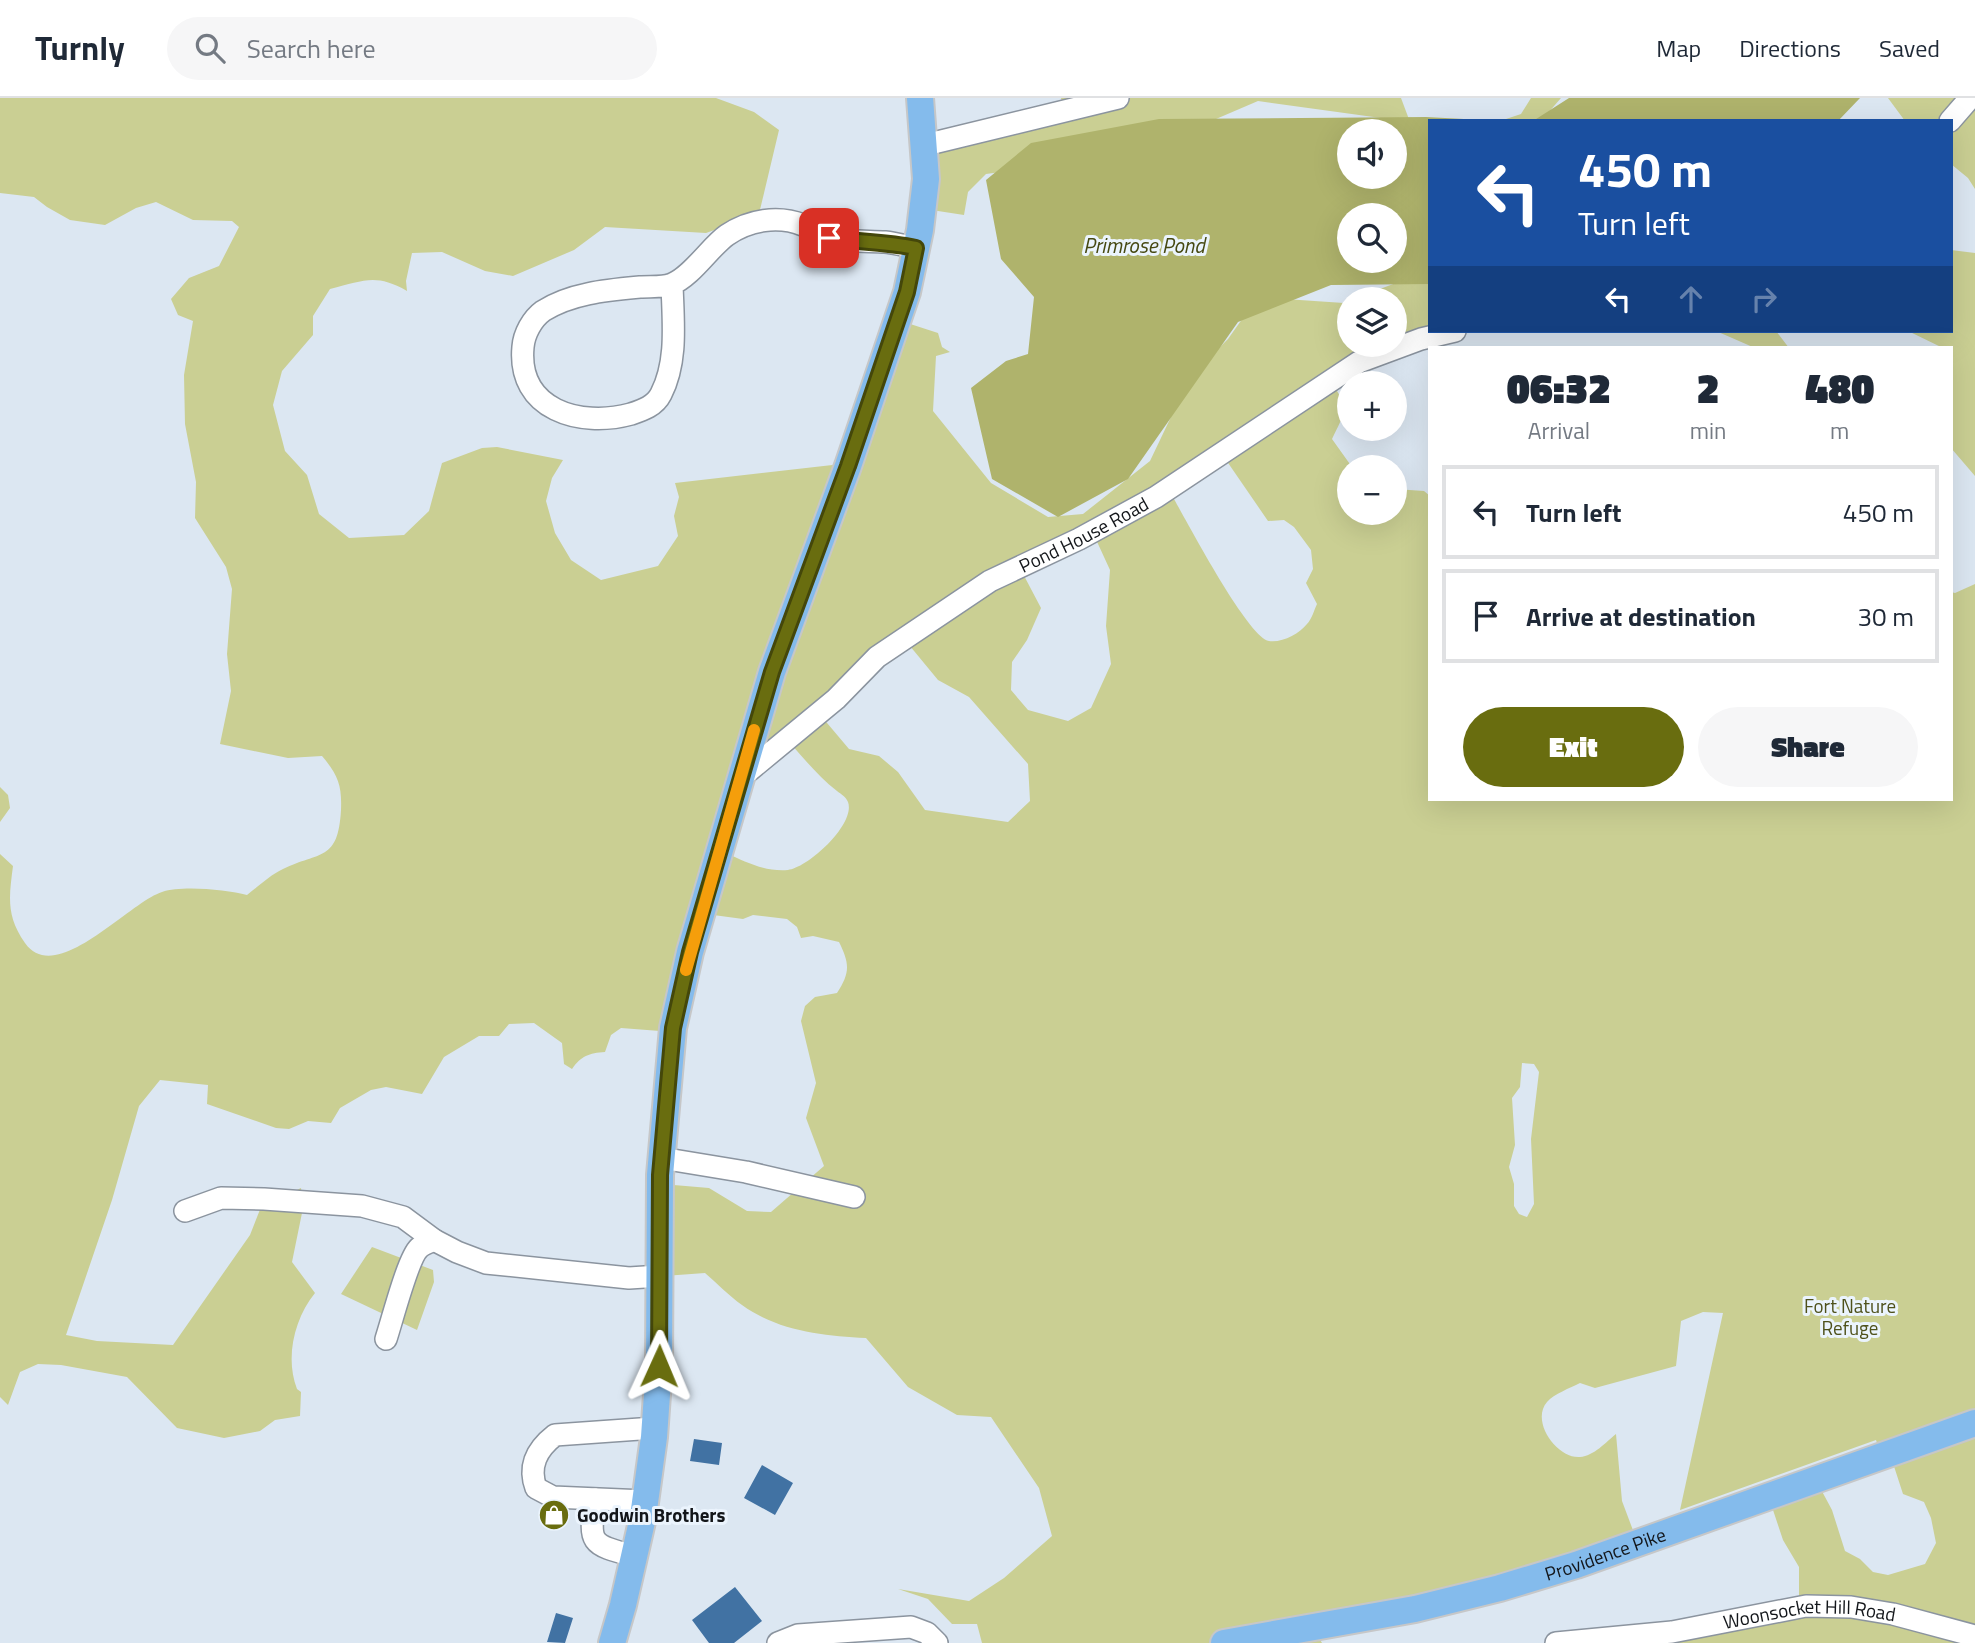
<!DOCTYPE html>
<meta charset="utf-8">
<style>
:root{--surface:#fff;--page:#f6f6f7;--text:#1f2937;--muted:#747a83;--line:#e0e1e3;--accent:#696d0f}
body{margin:0;font-family:"Titillium Web",sans-serif;background:var(--page);color:var(--text);height:100vh;display:flex;flex-direction:column;font-size:26px;white-space:nowrap}
*{box-sizing:border-box;margin:0}
p{font-size:23px;color:var(--muted)}
.icon{flex:none;width:38px;height:38px;fill:none;stroke:currentColor;stroke-width:2;stroke-linecap:round;stroke-linejoin:round}
.map{position:relative;flex:1;overflow:hidden}
.drawer{position:absolute;left:1428px;top:248px;width:525px;height:455px;display:flex;flex-direction:column;background:var(--surface);border-radius:0px;box-shadow:0 7px 28px #0002}
.drawer>*{flex:none}
.hud{position:absolute;left:1428px;top:21px;width:525px;height:214px;border-radius:0px;box-shadow:0 7px 28px #0002;background:#1a4fa0;color:#fff;overflow:hidden}
.fabs{position:absolute;left:1337px;top:21px;display:grid;gap:14px}
.fabs a{display:grid;place-items:center;width:70px;height:70px;border-radius:50%;background:var(--surface);box-shadow:0 7px 28px #0002;font-size:35px}
.pin{position:absolute;display:grid;place-items:center;width:60px;height:60px;color:#fff;margin:-30px;border-radius:14px;box-shadow:0 4px 10px #0006}
.me{position:absolute;width:77px;margin:-38px;rotate:1deg;stroke-linejoin:round;filter:drop-shadow(0 0 5px #0008)}
.turn{display:flex;align-items:center;gap:24px;height:147px;padding:0 35px;font-size:32px}
.turn .icon{width:91px;height:91px;stroke-width:2.5}
.turn b{display:block;font-size:49px;line-height:60px}
.lanes{display:flex;align-items:center;height:66px;padding:0 35px;background:#0003;justify-content:center;gap:35px;direction:ltr}
.lanes .off{opacity:.35}
.eta{display:flex;justify-content:space-evenly;align-items:center;height:119px;text-align:center}
.eta b{font-size:42px;font-weight:800;line-height:49px}
.cta{display:flex;gap:14px;margin-top:auto;padding:14px 35px}
.cta a{flex:1;height:80px;border-radius:42px;background:var(--accent);color:#fff;font-size:28px;font-weight:800;line-height:80px;text-align:center}
.cta a+a{background:var(--page);color:var(--text)}
ul{padding:0;list-style:none}
li{display:flex;align-items:center;gap:21px;height:94px;margin:0 14px 10px;padding:0 21px;border:4px solid var(--line);border-radius:0px}
li div{flex:1}
li b{display:block;font-size:26px}
li em{font-style:normal}
header{display:flex;align-items:center;gap:42px;box-sizing:border-box;height:98px;padding:0 35px;background:var(--surface);border-bottom:2px solid var(--line)}
header strong{font-size:33px}
nav{display:flex;gap:38px;margin-inline-start:auto;font-size:24px}
.search{width:490px;height:63px;background:var(--page);display:flex;align-items:center;gap:18px;box-sizing:border-box;padding:0 24px;border-radius:38px;color:var(--muted);font-size:26px}
.map>svg:first-child{display:block}
.green{fill:#cacf93;fill-rule:evenodd}
.water{fill:#afb36c;fill-rule:evenodd}
.building{fill:#4172a3}
.lines{fill:none;stroke-linecap:round;stroke-linejoin:round}
.minor-casing{stroke:#8b949f;stroke-width:24}
.major-casing{stroke:#c6c7c8;stroke-width:30}
.minor{stroke:#fff;stroke-width:21}
.major{stroke:#84bbec;stroke-width:26}
.route-casing{stroke:#44470a;stroke-width:18}
.route{stroke:#696d0f;stroke-width:12}
.slow{stroke:#f59e0b;stroke-width:12}
.labels{text-anchor:middle;stroke-width:6;stroke-linejoin:round;paint-order:stroke}
.street-label{font-size:19px;fill:#13161a;stroke:#ebf4fd}
.park-label{font-size:19px;fill:#4e511b;stroke:#ebf4fd}
.poi-label{font-size:19px;font-weight:bold;fill:#13161a;stroke:#ebf4fd;text-anchor:start}
.water-label{font-size:21px;font-style:italic;fill:#464912;stroke:#ebf4fd}
</style>
<header>
<strong>Turnly</strong>
<div class="search"><svg class="icon" aria-label="search" viewBox="0 0 24 24"><circle cx="10" cy="10" r="6"/><path d="M15 15l6 6"/></svg>Search here</div>
<nav><a>Map</a><a>Directions</a><a>Saved</a></nav>
</header>
<div class="map">
<svg width="1975" height="1545" viewBox="0 0 1975 1545">
<rect width="100%" height="100%" fill="#dce7f2"/>
<path class="green" d="M 0,0 L 716,0 L 754,14 L 779,32 L 759,116 L 706,135 L 605,129 L 574,152 L 513,178 L 485,173 L 442,154 L 412,155 L 406,183 L 407,193 C 375,175 364,183 330,191 L 313,218 L 313,237 L 282,273 L 273,307 L 285,353 L 307,377 L 319,416 L 349,440 L 404,437 L 429,413 L 442,365 L 482,350 L 497,349 L 563,362 L 552,380 L 546,403 L 555,435 L 571,462 L 601,482 L 658,468 L 678,438 L 674,418 L 679,399 L 675,385 L 850,365 L 901,223 L 938,235 L 942,249 L 950,254 L 936,258 L 933,313 L 991,385 L 1048,419 L 1083,416 L 1150,363 L 1190,279 L 1228,241 L 1255,203 L 1270,200 L 1344,205 L 1349,203 L 1349,247 L 1395,247 L 1395,201 L 1353,201 L 1404,182 L 1430,178 L 1430,233 L 1419,243 L 1333,287 C 1350,311 1344,316 1332,341 L 1352,369 L 1349,369 L 1349,415 L 1395,415 L 1395,391 L 1424,393 L 1430,398 L 1430,702 L 1951,702 L 1951,494 L 1955,495 L 1975,486 L 1975,1545 L 1560,1545 L 1799,1509 L 1799,1469 L 1783,1442 L 1769,1400 L 1817,1384 L 1832,1412 L 1845,1453 L 1860,1461 L 1873,1474 L 1888,1477 L 1925,1466 L 1936,1445 L 1931,1420 L 1924,1404 L 1903,1396 L 1890,1356 L 1880,1354 L 1876,1342 L 1680,1412 L 1723,1215 L 1703,1214 L 1681,1223 L 1676,1268 L 1595,1290 L 1580,1285 C 1570,1290 1554,1296 1547,1304 C 1530,1324 1558,1361 1580,1359 C 1594,1358 1606,1344 1616,1336 L 1622,1403 L 1637,1443 L 1316,1535 L 1322,1545 L 982,1545 L 977,1526 L 952,1526 L 928,1501 L 898,1491 L 969,1503 L 1004,1480 L 1052,1438 L 1039,1390 L 991,1319 L 957,1317 L 908,1289 L 866,1240 C 823,1238 778,1233 742,1207 C 729,1198 717,1185 705,1175 L 664,1178 L 662,1086 L 709,1090 L 747,1113 L 771,1114 L 824,1068 L 806,1020 L 816,985 L 801,923 L 805,908 L 815,899 L 837,895 C 850,875 850,866 839,844 L 813,838 L 801,840 L 797,829 L 787,821 L 753,817 L 743,821 L 706,816 L 673,934 L 621,930 L 611,937 L 605,954 C 589,955 581,958 572,971 L 564,966 L 562,945 L 534,925 L 509,926 L 499,938 L 479,938 L 444,959 L 422,996 L 386,989 L 371,992 L 340,1010 L 331,1025 L 308,1023 L 289,1031 L 276,1030 L 207,1006 L 208,987 L 160,982 L 139,1008 L 112,1102 L 66,1237 L 97,1243 L 173,1247 L 250,1137 L 261,1109 L 301,1090 L 303,1110 L 292,1164 L 315,1195 C 294,1221 285,1260 297,1291 L 301,1294 L 300,1318 L 275,1322 L 260,1333 L 224,1340 L 177,1330 L 127,1279 L 61,1267 L 38,1266 L 20,1274 L 8,1307 L 0,1299 L 0,756 L 13,768 C 9,799 6,818 25,845 C 56,889 128,805 162,794 C 183,787 227,792 247,797 C 259,788 270,777 283,771 C 320,753 338,764 341,712 C 342,687 338,677 322,658 L 288,660 L 220,646 L 231,593 L 227,556 L 232,491 L 226,469 L 195,420 L 196,384 L 185,326 L 184,277 L 193,223 L 178,217 L 171,201 L 189,180 L 219,168 L 239,129 L 232,123 L 193,122 L 156,104 L 136,110 L 105,127 L 70,122 L 47,109 L 34,99 L 0,95 ZM 1224,359 L 1268,423 L 1284,422 L 1294,429 L 1311,452 L 1313,471 L 1306,485 L 1317,506 C 1314,512 1312,521 1307,526 C 1299,536 1282,545 1269,543 C 1247,539 1184,418 1170,394 ZM 1093,435 L 1110,472 L 1106,528 L 1111,566 L 1091,610 L 1068,623 L 1028,612 L 1011,592 L 1012,564 L 1027,542 L 1041,510 L 1021,472 ZM 905,542 L 938,582 L 969,599 L 1028,666 L 1030,703 L 1008,724 L 925,712 L 898,674 L 879,658 L 849,651 L 822,619 ZM 791,646 C 806,663 819,679 837,693 C 841,696 846,699 848,704 C 856,726 808,770 788,772 C 765,774 746,764 726,755 L 746,675 ZM 1522,965 L 1534,966 L 1539,974 L 1531,1041 L 1534,1106 L 1527,1119 L 1519,1116 L 1514,1108 L 1514,1086 L 1509,1069 L 1515,1047 L 1512,1000 L 1520,989 Z
M 1061,0 L 1401,0 L 1410,24 L 1258,3 L 1216,21 L 1024,71 L 986,76 L 968,94 L 964,117 L 925,111 L 928,47 L 1064,12 Z
M 1531,0 L 1561,0 L 1541,23 L 1500,23 L 1521,16 Z
M 1888,0 L 1975,0 L 1975,91 L 1968,80 L 1951,66 L 1951,23 L 1905,23 Z
M 1951,152 L 1975,155 L 1975,378 L 1951,350 L 1951,250 L 1943,250 L 1908,233 L 1951,233 Z
M 1716,233 L 1776,233 L 1789,250 L 1755,250 Z
M 0,689 L 8,697 L 10,710 L 0,724 Z
M 372,1149 L 433,1172 L 434,1184 L 417,1232 L 341,1196 Z"/>
<path class="water" d="M 1569,0 L 1860,0 L 1838,23 L 1533,23 Z
M 1426,19 L 1502,23 L 1430,23 L 1430,186 L 1331,187 L 1238,224 L 1128,381 L 1058,419 L 992,381 L 971,290 L 1006,263 L 1028,256 L 1034,199 L 1001,161 L 986,82 L 1031,45 L 1159,21 ZM 1349,33 L 1395,33 L 1395,79 L 1349,79 ZM 1349,117 L 1395,117 L 1395,163 L 1349,163 Z"/>
<path class="building" d="M 694,1341 L 722,1345 L 719,1367 L 690,1363 Z
M 762,1367 L 793,1385 L 775,1417 L 744,1400 Z
M 735,1489 L 762,1523 L 734,1545 L 709,1545 L 692,1522 Z
M 556,1515 L 573,1520 L 565,1545 L 547,1544 Z"/>
<g class="lines">
<g class="minor-casing">
<g id="minor">
<path d="M 1950,23 L 1970,0"/>
<path d="M 925,47 L 1118,0"/>
<path d="M 672,186 C 673,223 678,263 661,296 C 655,308 643,312 631,316 C 580,330 517,312 523,249 C 524,236 532,221 543,213 C 571,195 608,192 640,189 C 649,188 663,190 672,186 C 691,179 711,148 727,137 C 749,122 778,117 803,127 C 812,132 822,138 832,140 C 849,144 867,143 885,144 C 895,145 906,148 916,150"/>
<path id="s1" d="M 739,681 L 836,601 L 877,559 L 990,483 L 1079,441 L 1156,399 L 1359,264 L 1421,241 L 1455,233"/>
<path d="M 661,1060 L 746,1074 L 854,1099"/>
<path d="M 185,1113 L 221,1100 L 264,1101 L 362,1108 L 403,1119 L 434,1142 L 457,1154 L 486,1165 L 629,1180 L 660,1178"/>
<path d="M 386,1241 C 392,1223 408,1160 419,1150 C 423,1146 430,1144 434,1142"/>
<path d="M 595,1401 C 589,1446 589,1446 634,1458"/>
<path d="M 645,1403 L 553,1399 L 536,1390 C 528,1368 537,1351 555,1337 L 654,1330"/>
<path d="M 778,1545 L 798,1537 L 911,1529 L 927,1535 L 937,1545"/>
<path id="s2" d="M 1556,1545 L 1672,1534 L 1806,1508 L 1851,1509 L 1893,1516 L 1975,1538"/>
</g>
</g>
<g class="major-casing">
<g id="major">
<path d="M 612,1545 L 623,1507 L 643,1419 L 654,1339 L 659,1268 L 660,1077 L 673,930 L 690,854 L 772,574 L 848,368 L 907,194 L 920,132 L 926,81 L 920,0"/>
<path id="s3" d="M 1224,1545 L 1415,1511 L 1500,1490 L 1576,1467 L 1975,1325"/>
</g>
</g>
<use href="#minor" class="minor"/>
<use href="#major" class="major"/>
</g>
<g class="lines">
<g class="route-casing">
<path id="route" d="M 659,1268 L 660,1077 L 673,930 L 690,854 L 772,574 L 848,368 L 907,194 L 916,150 C 887,144 858,144 829,140"/>
</g>
<use href="#route" class="route"/>
<path class="slow" d="M 686,872 L 754,632"/>
</g>
<defs>
<g id="shop-disc" transform="scale(1.575)"><circle r="9.5" fill="#696d0f" stroke="#ebf4fd"/><path d="M-5-2.5h2.3a2.7 3.5 0 0 1 5.4 0H5L5.5 6h-11ZM-1.5-2.5h3a1.5 2.3 0 0 0-3 0Z" fill="#fff"/></g>
</defs>
<g fill-rule="evenodd">
<use href="#shop-disc" x="554" y="1417"/>
</g>
<g class="labels">
<g class="street-label">
<text dy="7" stroke="none"><textPath href="#s1" startOffset="425">Pond House Road</textPath></text>
<text dy="7" stroke="none"><textPath href="#s3" startOffset="392">Providence Pike</textPath></text>
<text dy="7" stroke="none"><textPath href="#s2" startOffset="256">Woonsocket Hill Road</textPath></text>
</g>
<g class="park-label">
<text x="1850" y="1215">Fort Nature<tspan x="1850" dy="22">Refuge</tspan></text>
</g>
<g class="poi-label">
<text x="577" y="1424">Goodwin Brothers</text>
</g>
<g class="water-label">
<text x="1144" y="155">Primrose Pond</text>
</g>
</g>
</svg>
<div class="fabs">
<a><svg class="icon" aria-label="sound" viewBox="0 0 24 24"><path d="M4 9h4l5-4v14l-5-4H4zM17 9q2 3 0 6"/></svg></a>
<a><svg class="icon" aria-label="search" viewBox="0 0 24 24"><circle cx="10" cy="10" r="6"/><path d="M15 15l6 6"/></svg></a>
<a><svg class="icon" aria-label="layers" viewBox="0 0 24 24"><path d="M12 4l9 5-9 5-9-5zM3 14l9 5 9-5"/></svg></a>
<a>+</a>
<a>−</a>
</div>
<div class="pin" style="left:829px;top:140px;background:#d93025"><svg class="icon" aria-label="arrive" viewBox="0 0 24 24"><path d="M6 21V4h12l-3 4 3 4H6"/></svg></div>
<svg class="me" style="left:659px;top:1268px" viewBox="-20 -20 40 40"><path d="M0-17L14 15 0 8-14 15z" fill="#696d0f" stroke="#fff" stroke-width="4"/></svg>
<div class="hud">
<div class="turn"><svg class="icon" aria-label="left" viewBox="0 0 24 24"><path d="M17 20v-9H6M10 6l-5 5 5 5"/></svg><div><b>450 m</b>Turn left</div></div>
<div class="lanes"><svg class="icon" aria-label="left" viewBox="0 0 24 24"><path d="M17 20v-9H6M10 6l-5 5 5 5"/></svg><svg class="icon off" aria-label="ahead" viewBox="0 0 24 24"><path d="M12 20V5M6 11l6-6 6 6"/></svg><svg class="icon off" aria-label="right" viewBox="0 0 24 24"><path d="M7 20v-9h11M14 6l5 5-5 5"/></svg></div>
</div>
<section class="drawer">
<div class="eta">
<div><b>06:32</b><p>Arrival</p></div>
<div><b>2</b><p>min</p></div>
<div><b>480</b><p>m</p></div>
</div>
<ul>
<li><svg class="icon" aria-label="left" viewBox="0 0 24 24"><path d="M17 20v-9H6M10 6l-5 5 5 5"/></svg><div><b>Turn left</b></div><em>450 m</em></li>
<li><svg class="icon" aria-label="arrive" viewBox="0 0 24 24"><path d="M6 21V4h12l-3 4 3 4H6"/></svg><div><b>Arrive at destination</b></div><em>30 m</em></li>
</ul>
<div class="cta"><a>Exit</a><a>Share</a></div>
</section>
</div>
